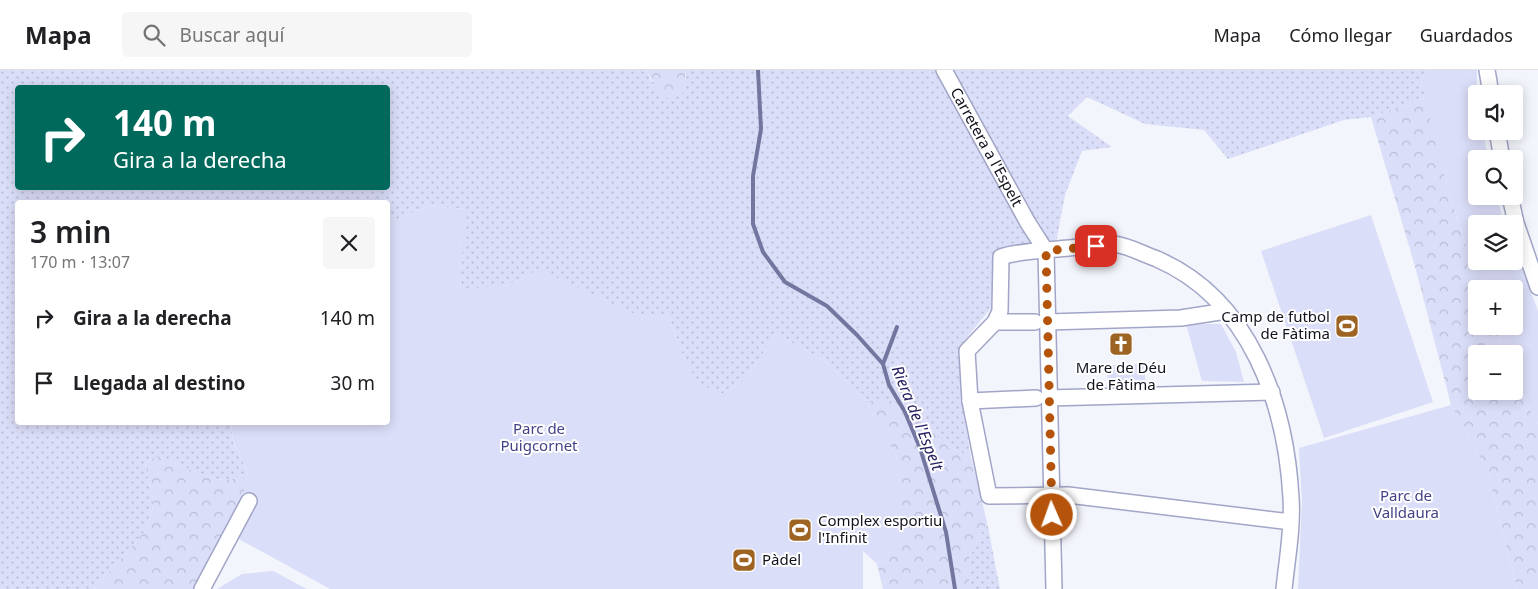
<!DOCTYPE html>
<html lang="es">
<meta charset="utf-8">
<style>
:root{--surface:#fff;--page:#f6f6f6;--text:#202124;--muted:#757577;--line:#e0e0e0}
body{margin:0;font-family:"Noto Sans",sans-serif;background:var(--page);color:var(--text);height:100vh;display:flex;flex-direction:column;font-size:19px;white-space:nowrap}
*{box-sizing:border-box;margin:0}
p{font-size:16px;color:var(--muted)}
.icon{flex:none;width:28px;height:28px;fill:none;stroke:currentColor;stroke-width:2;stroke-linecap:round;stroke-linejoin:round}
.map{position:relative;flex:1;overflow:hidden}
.details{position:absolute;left:15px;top:130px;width:375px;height:225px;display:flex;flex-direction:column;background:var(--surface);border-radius:5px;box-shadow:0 2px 12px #0003}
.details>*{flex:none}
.banner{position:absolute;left:15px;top:15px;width:375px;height:105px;border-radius:5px;box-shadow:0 2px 12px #0003;background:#00695c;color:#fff;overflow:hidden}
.fabs{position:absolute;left:1468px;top:15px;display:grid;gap:10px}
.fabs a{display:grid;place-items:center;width:55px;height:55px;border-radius:5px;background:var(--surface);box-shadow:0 2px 12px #0003;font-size:25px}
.pin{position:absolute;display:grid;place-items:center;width:42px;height:42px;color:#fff;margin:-21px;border-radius:10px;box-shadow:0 2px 8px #0006}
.me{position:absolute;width:55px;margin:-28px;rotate:358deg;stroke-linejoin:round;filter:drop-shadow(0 0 4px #0008)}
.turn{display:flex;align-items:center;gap:18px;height:105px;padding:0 15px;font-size:22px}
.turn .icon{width:65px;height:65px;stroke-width:2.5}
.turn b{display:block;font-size:35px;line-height:42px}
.round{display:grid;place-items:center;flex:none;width:52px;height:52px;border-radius:5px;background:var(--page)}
.headline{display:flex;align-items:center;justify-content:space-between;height:85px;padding:0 15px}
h1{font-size:30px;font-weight:600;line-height:38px}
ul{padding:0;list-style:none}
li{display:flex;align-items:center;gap:15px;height:65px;padding:0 15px}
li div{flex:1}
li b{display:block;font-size:19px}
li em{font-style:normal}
header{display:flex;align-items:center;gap:30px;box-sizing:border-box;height:70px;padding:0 25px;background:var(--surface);border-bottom:1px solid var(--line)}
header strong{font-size:24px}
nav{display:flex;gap:28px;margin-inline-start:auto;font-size:18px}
.search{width:350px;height:45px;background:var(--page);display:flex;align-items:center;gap:12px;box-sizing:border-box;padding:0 18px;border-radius:5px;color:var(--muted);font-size:19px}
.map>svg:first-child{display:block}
.grass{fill:url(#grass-dots);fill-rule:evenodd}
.forest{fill:url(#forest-crowns)}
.park{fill:#dbdef8}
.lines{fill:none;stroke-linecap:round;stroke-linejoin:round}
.stream{stroke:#7377a0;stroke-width:4}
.street-casing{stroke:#a1a5c7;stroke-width:18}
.street{stroke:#fff;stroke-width:15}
.route{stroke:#b45309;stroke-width:9;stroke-dasharray:0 16.2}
.labels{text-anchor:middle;stroke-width:4;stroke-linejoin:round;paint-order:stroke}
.street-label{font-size:15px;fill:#11121e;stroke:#fff}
.poi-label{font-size:15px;fill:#11121e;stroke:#fff;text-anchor:start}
.park-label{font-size:15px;fill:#424386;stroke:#fff}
.water-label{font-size:16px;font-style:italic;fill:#242160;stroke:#fff}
</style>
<header>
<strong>Mapa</strong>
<div class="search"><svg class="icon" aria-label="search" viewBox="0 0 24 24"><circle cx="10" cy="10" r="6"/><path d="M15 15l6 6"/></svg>Buscar aquí</div>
<nav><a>Mapa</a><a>Cómo llegar</a><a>Guardados</a></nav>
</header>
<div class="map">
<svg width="1538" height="519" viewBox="0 0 1538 519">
<defs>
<pattern id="grass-dots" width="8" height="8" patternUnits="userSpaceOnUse" patternTransform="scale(1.25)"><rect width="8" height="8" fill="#dbdef8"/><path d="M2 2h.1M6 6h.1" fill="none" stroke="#bbbdd4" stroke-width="1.8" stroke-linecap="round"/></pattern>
<pattern id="forest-crowns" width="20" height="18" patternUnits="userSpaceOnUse" patternTransform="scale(1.25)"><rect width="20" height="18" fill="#dbdef8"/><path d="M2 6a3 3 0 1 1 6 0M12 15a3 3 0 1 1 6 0" fill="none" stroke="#bbbdd4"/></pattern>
</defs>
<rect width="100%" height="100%" fill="#f3f5fc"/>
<path class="grass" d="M 0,0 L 646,0 L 652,12 L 686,9 L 686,0 L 1426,0 L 1421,12 L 1427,27 L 1371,47 L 1344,50 L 1228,89 L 1204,60 L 1145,54 L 1087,27 L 1068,46 L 1112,77 L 1082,81 L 1065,125 L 1056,173 L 994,180 L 991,238 L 960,276 L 961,328 L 971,387 C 935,371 934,368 918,331 L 866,331 L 825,291 L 776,264 L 744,311 L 722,324 L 699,315 L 686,293 L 668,246 L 638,246 L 539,200 L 508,215 L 460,220 L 465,139 L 428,136 L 388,153 L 388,132 L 18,132 L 18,352 L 231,353 L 233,372 L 248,402 C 243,404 235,410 229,410 C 205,411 180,392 157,386 L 145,393 L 154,433 L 146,460 L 94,519 L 0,519 ZM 18,18 L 388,18 L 388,118 L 18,118 Z
M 987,452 L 1000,519 L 969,519 L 969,488 Z"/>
<path class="forest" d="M 646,0 L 686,0 L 684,22 L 671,30 L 660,23 Z
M 1427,27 C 1438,93 1459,156 1481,219 L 1476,219 L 1476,256 L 1495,256 L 1504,284 L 1476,284 L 1476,321 L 1514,321 L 1514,310 L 1538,354 L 1538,519 L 1517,519 L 1487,400 L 1451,335 L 1416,200 L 1371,47 Z
M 866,331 L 918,331 C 934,368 935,371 971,387 L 987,452 L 969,488 L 969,519 L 883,519 L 877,494 L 891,487 L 899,392 Z
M 157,386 C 180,392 205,411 229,410 C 235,410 243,404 248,402 L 243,428 L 194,519 L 94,519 L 146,460 L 154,433 L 145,393 Z"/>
<path class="park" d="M 1426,0 L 1477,0 L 1476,61 L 1483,61 L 1488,89 L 1476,89 L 1476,126 L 1497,126 L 1504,154 L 1476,154 L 1476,191 L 1514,191 L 1514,178 L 1538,241 L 1538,354 L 1514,310 L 1514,284 L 1504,284 L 1495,256 L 1514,256 L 1514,219 L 1481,219 C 1464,169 1447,119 1434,68 C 1429,49 1428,30 1421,12 Z
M 428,136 L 466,139 L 460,219 L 508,215 L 539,199 L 638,246 L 668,246 L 686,293 L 699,314 L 722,324 L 744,311 L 776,264 L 825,291 L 866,331 L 899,392 L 901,464 L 891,487 L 877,494 L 863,481 L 863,519 L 330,519 L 226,462 L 243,428 L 248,402 L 233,371 L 231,353 L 388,352 L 388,153 Z
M 1371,145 L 1433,332 L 1324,368 L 1261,181 Z
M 1186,254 L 1221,254 L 1236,282 L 1244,312 L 1202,311 Z
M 1145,294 L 1145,312 L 1108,314 L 1106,295 Z
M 1451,335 L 1487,400 L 1517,519 L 1298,519 L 1302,432 L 1299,378 Z
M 273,501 L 307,519 L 217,519 L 242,504 Z"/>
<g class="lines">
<path class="stream" d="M 758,0 L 761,59 L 753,106 L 753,154 L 763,182 L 785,212 L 827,236 L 857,265 L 883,294 L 889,315 L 905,342 L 920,378 L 946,462 L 955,519
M 883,294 L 897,257"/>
<g class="street-casing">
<g id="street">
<path id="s1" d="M 944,0 L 1028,153 L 1046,181 L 1054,519"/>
<path d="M 1487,0 L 1491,24"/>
<path d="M 1497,61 L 1502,89"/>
<path d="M 1510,126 L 1516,153 L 1538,217"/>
<path d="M 995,252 L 1035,252"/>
<path d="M 1048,252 L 1181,248 L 1226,241"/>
<path d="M 1048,328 L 1272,322"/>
<path d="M 970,331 L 1036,328"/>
<path d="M 202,519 L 249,431"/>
<path d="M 1284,519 C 1287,489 1293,458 1291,428 C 1286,334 1250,229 1157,189 C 1143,184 1129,176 1114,174 C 1100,172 1083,177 1069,178 C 1050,180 1017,181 1001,187 L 1000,241 L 995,252 L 967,281 L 970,331 L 989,426 L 1068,425 L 1291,452"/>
</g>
</g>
<use href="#street" class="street"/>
</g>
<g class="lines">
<path class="route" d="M 1052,445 L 1046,181 L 1096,176"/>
</g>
<defs>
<g id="stadium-square" transform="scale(1.25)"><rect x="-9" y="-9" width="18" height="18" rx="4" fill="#9d6322" stroke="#fff"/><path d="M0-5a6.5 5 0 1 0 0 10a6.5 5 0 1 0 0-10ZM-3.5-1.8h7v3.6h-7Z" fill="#fff"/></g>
<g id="church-square" transform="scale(1.25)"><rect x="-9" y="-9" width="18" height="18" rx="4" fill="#9d6322" stroke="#fff"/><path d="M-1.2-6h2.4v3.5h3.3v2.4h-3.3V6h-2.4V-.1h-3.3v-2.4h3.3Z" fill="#fff"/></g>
</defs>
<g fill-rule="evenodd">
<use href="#stadium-square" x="1347" y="256"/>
<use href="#church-square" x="1121" y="274"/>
<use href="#stadium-square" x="800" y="460"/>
<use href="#stadium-square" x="744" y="490"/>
</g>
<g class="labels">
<g class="street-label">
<text dy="5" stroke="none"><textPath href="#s1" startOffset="88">Carretera a l'Espelt</textPath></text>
</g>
<g class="poi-label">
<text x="1330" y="252" text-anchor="end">Camp de futbol<tspan x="1330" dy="17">de Fàtima</tspan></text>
<text x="1121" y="303" text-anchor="middle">Mare de Déu<tspan x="1121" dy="17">de Fàtima</tspan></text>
<text x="818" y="456">Complex esportiu<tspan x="818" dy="17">l'Infinit</tspan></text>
<text x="762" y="495">Pàdel</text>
</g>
<g class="park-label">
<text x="539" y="364">Parc de<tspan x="539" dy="17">Puigcornet</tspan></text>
<text x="1406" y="431">Parc de<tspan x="1406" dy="17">Valldaura</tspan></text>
</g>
<g class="water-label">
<text transform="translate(918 348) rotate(68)" y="6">Riera de l'Espelt</text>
</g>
</g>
</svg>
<div class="fabs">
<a><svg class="icon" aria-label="sound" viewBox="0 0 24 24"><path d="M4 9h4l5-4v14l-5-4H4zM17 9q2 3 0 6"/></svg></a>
<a><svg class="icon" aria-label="search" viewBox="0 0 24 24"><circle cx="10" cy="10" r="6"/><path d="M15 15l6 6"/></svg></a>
<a><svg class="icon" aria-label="layers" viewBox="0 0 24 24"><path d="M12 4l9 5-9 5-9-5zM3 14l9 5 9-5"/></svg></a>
<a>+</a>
<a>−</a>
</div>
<div class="pin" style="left:1096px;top:176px;background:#d93025"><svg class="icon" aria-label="arrive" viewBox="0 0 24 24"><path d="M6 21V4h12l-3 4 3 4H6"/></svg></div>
<svg class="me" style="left:1052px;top:445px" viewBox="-20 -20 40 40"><circle r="17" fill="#b45309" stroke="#fff" stroke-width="3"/><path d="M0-11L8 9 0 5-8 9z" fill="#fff"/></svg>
<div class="banner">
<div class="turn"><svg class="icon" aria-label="right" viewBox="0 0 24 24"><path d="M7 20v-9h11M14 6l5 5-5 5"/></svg><div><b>140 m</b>Gira a la derecha</div></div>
</div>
<section class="details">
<div class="headline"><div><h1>3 min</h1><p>170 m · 13:07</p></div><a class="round"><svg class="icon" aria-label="close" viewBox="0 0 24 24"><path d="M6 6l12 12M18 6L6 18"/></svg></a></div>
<ul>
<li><svg class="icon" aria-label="right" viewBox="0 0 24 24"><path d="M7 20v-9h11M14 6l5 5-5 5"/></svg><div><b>Gira a la derecha</b></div><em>140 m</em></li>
<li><svg class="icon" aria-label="arrive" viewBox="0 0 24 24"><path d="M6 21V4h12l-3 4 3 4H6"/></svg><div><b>Llegada al destino</b></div><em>30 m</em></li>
</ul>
</section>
</div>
